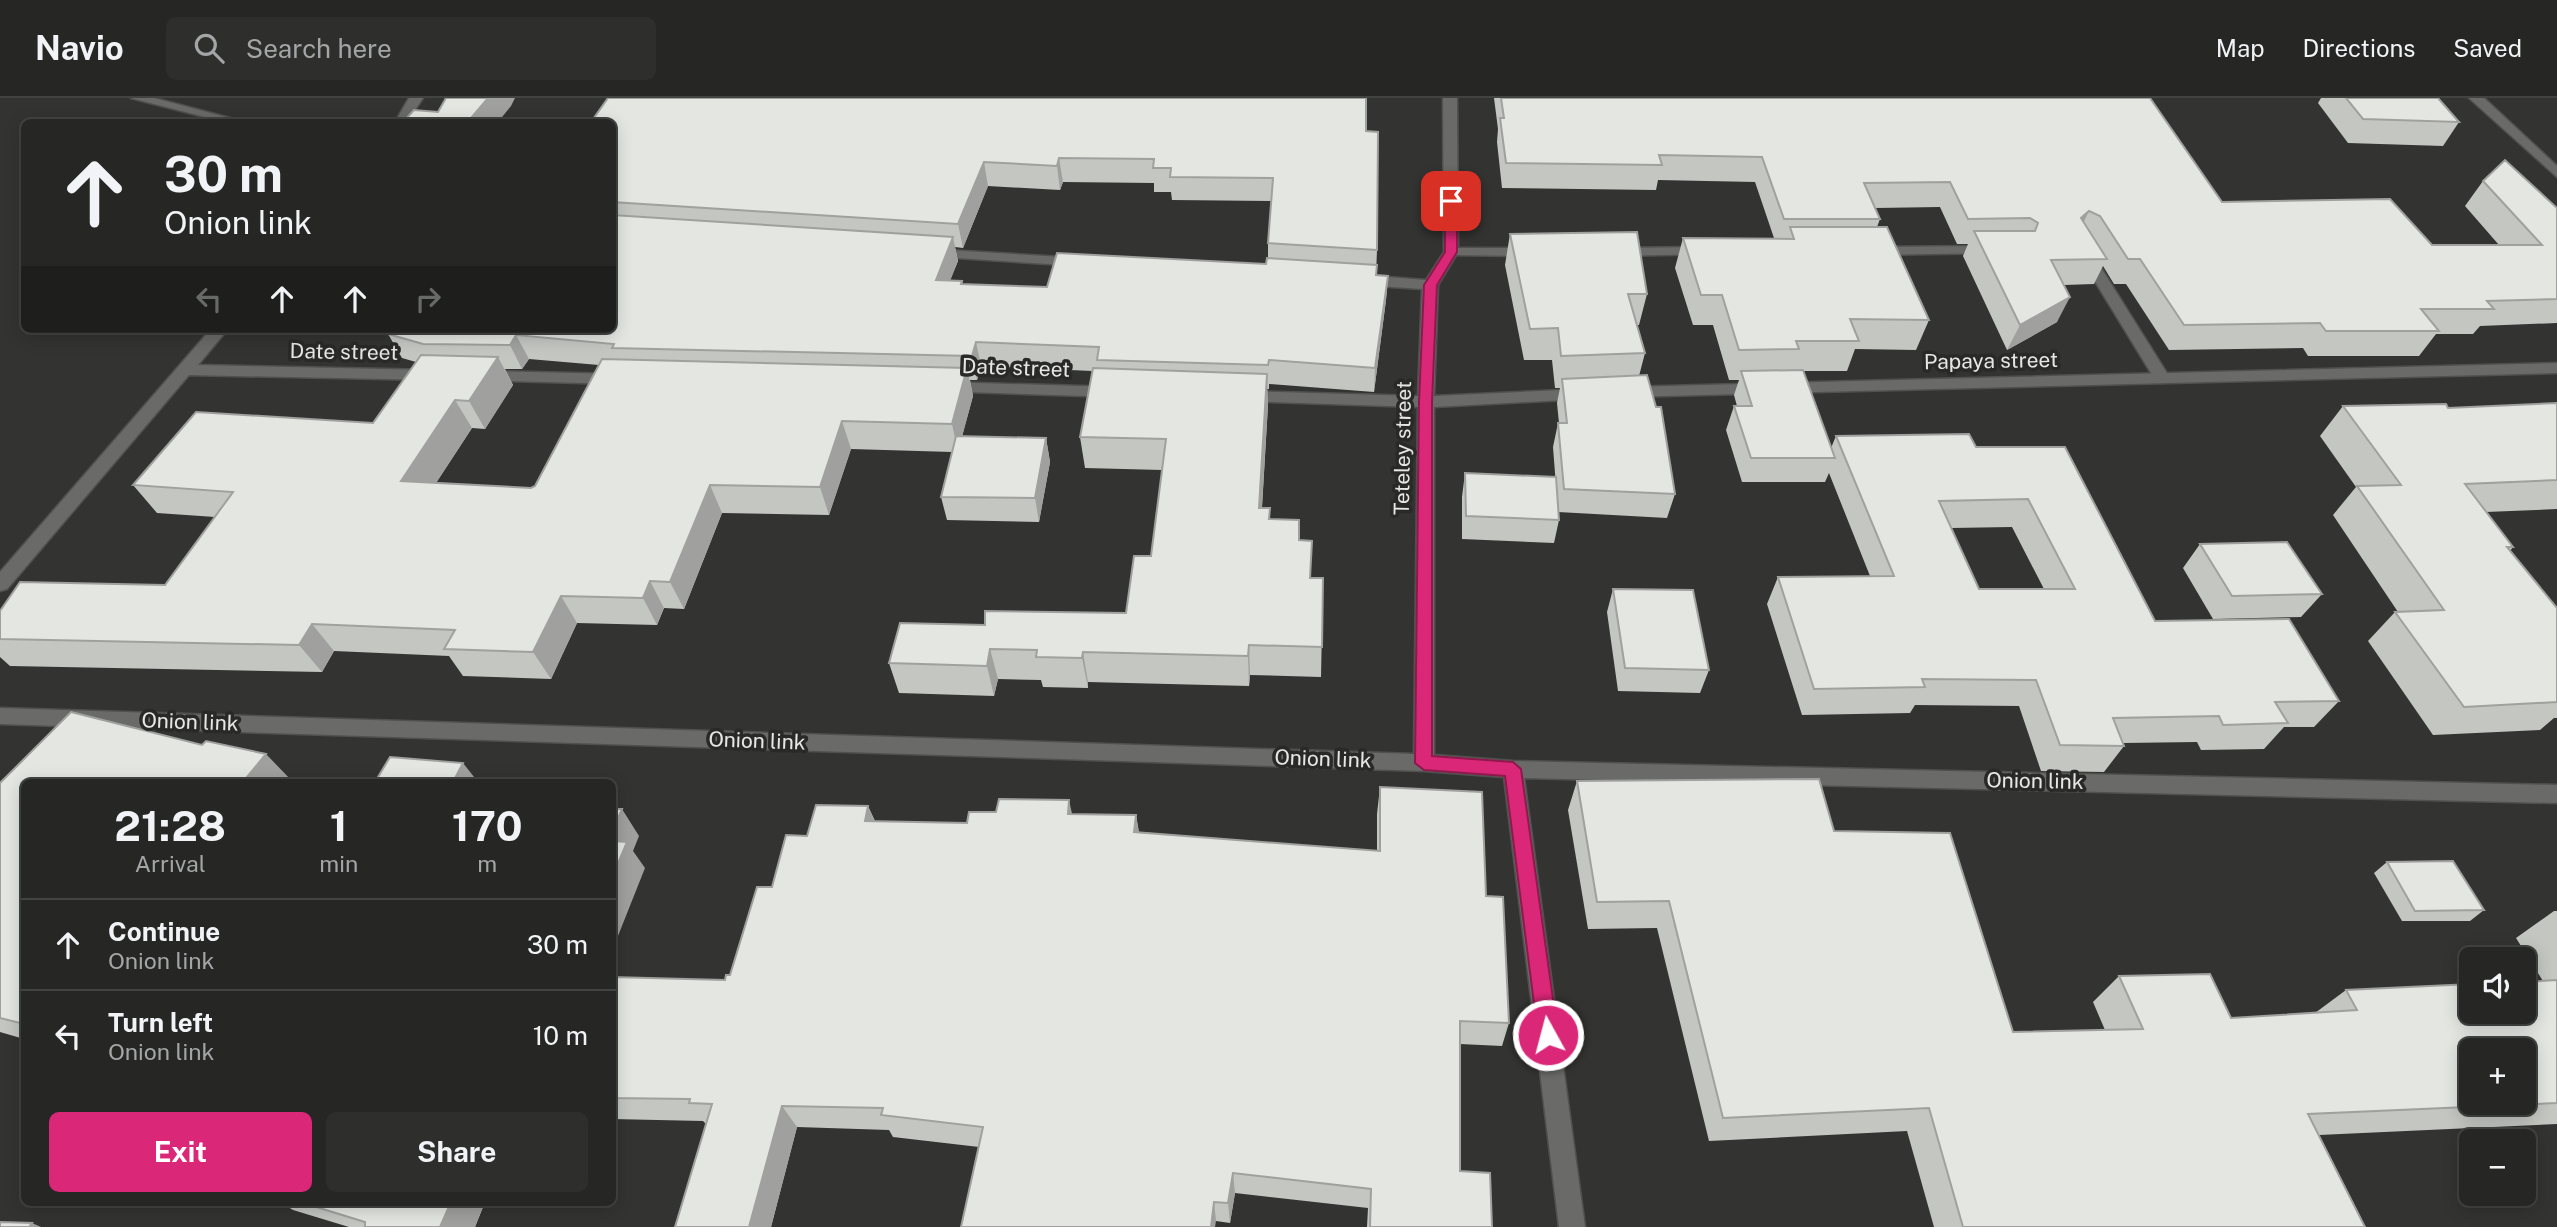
<!DOCTYPE html>
<meta charset="utf-8">
<style>
:root{--surface:#262725;--page:#2e2f2d;--text:#f1f3f6;--muted:#a4a5a7;--line:#424442;--accent:#db2777}
body{margin:0;font-family:"Public Sans",sans-serif;background:var(--page);color:var(--text);height:100vh;display:flex;flex-direction:column;font-size:26px;white-space:nowrap}
*{box-sizing:border-box;margin:0}
p{font-size:23px;color:var(--muted)}
.icon{flex:none;width:38px;height:38px;fill:none;stroke:currentColor;stroke-width:2;stroke-linecap:round;stroke-linejoin:round}
.map{position:relative;flex:1;overflow:hidden}
.panel{position:absolute;left:21px;top:681px;width:595px;height:427px;display:flex;flex-direction:column;background:var(--surface);border-radius:10px;box-shadow:0 4px 18px #0003,0 0 0 2px var(--line)}
.panel>*{flex:none}
.banner{position:absolute;left:21px;top:21px;width:595px;height:214px;border-radius:10px;box-shadow:0 4px 18px #0003,0 0 0 2px var(--line);background:#262725;color:var(--text);overflow:hidden}
.tools{position:absolute;left:2459px;top:849px;display:grid;gap:14px}
.tools a{display:grid;place-items:center;width:77px;height:77px;border-radius:10px;background:var(--surface);box-shadow:0 4px 18px #0003,0 0 0 2px var(--line);font-size:35px}
.pin{position:absolute;display:grid;place-items:center;width:60px;height:60px;color:#fff;margin:-30px;border-radius:14px;box-shadow:0 4px 10px #0006}
.me{position:absolute;width:77px;margin:-38px;rotate:353deg;stroke-linejoin:round;filter:drop-shadow(0 0 5px #0008)}
.turn{display:flex;align-items:center;gap:24px;height:147px;padding:0 28px;font-size:32px}
.turn .icon{width:91px;height:91px;stroke-width:2.5}
.turn b{display:block;font-size:49px;line-height:60px}
.lanes{display:flex;align-items:center;height:66px;padding:0 28px;background:#0003;justify-content:center;gap:35px;direction:ltr}
.lanes .off{opacity:.35}
.eta{display:flex;justify-content:space-evenly;align-items:center;height:119px;text-align:center}
.eta b{font-size:42px;font-weight:700;line-height:49px}
.primary-button{display:flex;gap:14px;margin-top:auto;padding:14px 28px}
.primary-button a{flex:1;height:80px;border-radius:10px;background:var(--accent);color:#fff;font-size:28px;font-weight:700;line-height:80px;text-align:center}
.primary-button a+a{background:var(--page);color:var(--text)}
ul{padding:0;list-style:none}
li{display:flex;align-items:center;gap:21px;height:91px;padding:0 28px;border-top:2px solid var(--line)}
li div{flex:1}
li b{display:block;font-size:26px}
li em{font-style:normal}
header{display:flex;align-items:center;gap:42px;box-sizing:border-box;height:98px;padding:0 35px;background:var(--surface);border-bottom:2px solid var(--line)}
header strong{font-size:33px}
nav{display:flex;gap:38px;margin-inline-start:auto;font-size:24px}
.search{width:490px;height:63px;background:var(--page);display:flex;align-items:center;gap:18px;box-sizing:border-box;padding:0 24px;border-radius:10px;color:var(--muted);font-size:26px}
.map>svg:first-child{display:block}
.lines{fill:none;stroke-linecap:round;stroke-linejoin:round}
.service-casing{stroke:#50514e;stroke-width:3}
.minor-casing{stroke:#50514e;stroke-width:3}
.service{fill:#6a6b68;fill-rule:evenodd}
.minor{fill:#6a6b68;fill-rule:evenodd}
.wall{fill:#c4c6c2;fill-rule:evenodd}
.shaded-wall{fill:#a0a19e}
.building{fill:#e4e6e2;stroke:#a0a19e;stroke-width:2;fill-rule:evenodd}
.route{fill:#db2777;stroke:#8e194d;stroke-width:2}
.labels{text-anchor:middle;stroke-width:7;stroke-linejoin:round;paint-order:stroke}
.street-label{font-size:21px;fill:#e6e7e5;stroke:#292a27}
</style>
<header>
<strong>Navio</strong>
<div class="search"><svg class="icon" aria-label="search" viewBox="0 0 24 24"><circle cx="10" cy="10" r="6"/><path d="M15 15l6 6"/></svg>Search here</div>
<nav><a>Map</a><a>Directions</a><a>Saved</a></nav>
</header>
<div class="map">
<svg width="2557" height="1129" viewBox="0 0 2557 1129">
<rect width="100%" height="100%" fill="#333431"/>
<g class="lines">
<g class="service-casing">
<path id="service" d="M 1989,148 L 1996,152 L 1994,155 L 1872,157 L 1865,153 L 1872,149 Z
M 1706,149 L 1711,150 L 1711,156 L 1613,158 L 1606,154 L 1613,150 Z
M 1451,150 L 1531,150 L 1538,154 L 1531,158 L 1446,157 L 1446,151 Z
M 2084,150 L 2091,154 L 2170,280 L 2168,284 L 2162,285 L 2154,280 L 2077,154 Z"/>
</g>
<g class="minor-casing">
<path id="minor" d="M 131,0 L 154,0 L 245,24 L 224,24 Z
M 409,0 L 423,0 L 407,24 L 395,24 Z
M 1443,0 L 1457,0 L 1458,154 L 1438,187 L 1434,298 L 1583,291 L 1591,296 L 1583,301 L 1434,309 L 1434,657 L 1513,663 L 2557,687 L 2557,705 L 1524,680 L 1585,1129 L 1559,1129 L 1504,679 L 1424,673 L 0,626 L 0,610 L 1414,656 L 1418,309 L 1243,303 L 1235,298 L 1243,293 L 1418,298 L 1422,191 L 1361,187 L 1353,182 L 1361,177 L 1426,182 L 1444,154 Z
M 2469,0 L 2484,0 L 2557,68 L 2557,79 Z
M 931,151 L 1079,160 L 1086,164 L 1079,168 L 926,158 L 924,155 Z
M 211,231 L 228,231 L 198,267 L 432,272 L 440,277 L 432,282 L 189,277 L 7,491 L 0,493 L 0,474 Z
M 2557,265 L 2557,275 L 1627,299 L 1619,294 L 1627,289 Z
M 483,273 L 618,276 L 626,281 L 618,286 L 477,282 L 475,278 Z
M 945,284 L 1115,289 L 1123,294 L 1115,299 L 939,293 L 937,289 Z"/>
</g>
<use href="#service" class="service"/>
<use href="#minor" class="minor"/>
</g>
<path class="wall" d="M 1494,0 L 2150,0 L 2222,104 L 2432,147 L 2499,147 L 2465,108 L 2483,83 L 2557,110 L 2557,225 L 2480,228 L 2473,236 L 2436,236 L 2419,258 L 2308,258 L 2303,250 L 2169,252 L 2126,186 L 2114,186 L 2103,168 L 2094,186 L 2064,187 L 2057,224 L 2007,252 L 1963,158 L 1968,146 L 1957,146 L 1940,109 L 1875,110 L 1880,121 L 1877,129 L 1929,222 L 1916,252 L 1855,251 L 1847,273 L 1803,273 L 1831,350 L 1836,338 L 1976,349 L 2155,523 L 2339,603 L 2314,629 L 2284,629 L 2264,651 L 2201,652 L 2197,644 L 2123,645 L 2124,648 L 2104,674 L 2041,673 L 2019,608 L 1915,607 L 1910,615 L 1802,617 L 1767,506 L 1778,479 L 1870,478 L 1829,375 L 1825,384 L 1742,384 L 1726,332 L 1734,308 L 1737,308 L 1734,297 L 1739,282 L 1729,282 L 1713,227 L 1693,227 L 1675,170 L 1683,140 L 1774,140 L 1755,84 L 1658,82 L 1656,92 L 1502,90 L 1497,44 L 1498,31 ZM 2012,429 L 2044,491 L 1979,491 L 1951,430 Z
M 2321,0 L 2438,0 L 2459,24 L 2443,48 L 2348,45 L 2318,5 Z
M 612,24 L 1366,33 L 1377,152 L 1376,177 L 1388,178 L 1386,202 L 1374,294 L 1269,286 L 1269,291 L 1267,291 L 1268,307 L 1262,410 L 1270,410 L 1270,421 L 1299,442 L 1311,480 L 1323,480 L 1321,579 L 1250,577 L 1249,588 L 1088,584 L 1088,590 L 1043,589 L 1041,582 L 998,581 L 994,598 L 899,595 L 889,565 L 985,527 L 1126,515 L 1151,458 L 1162,372 L 1085,370 L 1080,339 L 1092,273 L 981,268 L 977,282 L 970,282 L 973,298 L 962,338 L 1046,340 L 1050,364 L 1039,424 L 947,422 L 941,399 L 952,354 L 851,351 L 829,417 L 722,415 L 684,511 L 664,510 L 657,527 L 577,525 L 551,581 L 463,578 L 449,558 L 334,553 L 322,574 L 10,568 L 0,559 L 0,513 L 165,487 L 215,419 L 157,415 L 133,387 L 373,325 L 416,264 L 402,260 L 388,236 L 612,231 ZM 1063,84 L 1154,85 L 1154,94 L 1171,94 L 1172,102 L 1271,103 L 1268,145 L 1268,160 L 1266,166 L 1047,189 L 963,186 L 962,183 L 950,182 L 958,163 L 955,149 L 963,150 L 988,88 L 1060,92 ZM 529,261 L 599,267 L 535,388 L 531,390 L 436,385 L 472,330 L 485,331 L 513,287 L 505,271 L 522,271 Z
M 1510,136 L 1647,196 L 1639,227 L 1637,227 L 1645,255 L 1639,278 L 1675,396 L 1667,420 L 1558,414 L 1553,349 L 1558,325 L 1559,325 L 1557,305 L 1560,290 L 1555,290 L 1552,262 L 1524,262 L 1505,167 Z
M 2557,305 L 2557,411 L 2486,414 L 2513,449 L 2510,453 L 2557,510 L 2557,620 L 2554,620 L 2540,632 L 2433,637 L 2368,543 L 2395,514 L 2398,514 L 2333,417 L 2356,389 L 2320,338 L 2343,308 L 2448,310 Z
M 1465,375 L 1559,422 L 1554,445 L 1462,441 L 1462,399 Z
M 2200,446 L 2322,496 L 2301,519 L 2213,521 L 2183,470 Z
M 1613,491 L 1709,572 L 1700,595 L 1618,593 L 1607,514 Z
M 202,647 L 266,656 L 24,684 L 24,941 L 0,934 L 0,685 Z
M 1577,683 L 1834,733 L 2013,934 L 2105,932 L 2093,904 L 2119,878 L 2231,920 L 2315,915 L 2346,892 L 2543,883 L 2516,840 L 2554,813 L 2557,813 L 2557,1026 L 2319,1037 L 2365,1129 L 1934,1129 L 1907,1033 L 1709,1043 L 1657,830 L 1588,831 L 1568,712 Z
M 1380,689 L 1486,798 L 1509,925 L 1502,948 L 1460,946 L 1460,1073 L 1492,1129 L 1367,1129 L 1368,1110 L 1235,1095 L 1230,1125 L 1216,1123 L 979,1049 L 893,1039 L 889,1032 L 797,1029 L 771,1129 L 675,1129 L 706,1026 L 703,1023 L 612,1021 L 612,879 L 725,882 L 730,877 L 772,789 L 807,738 L 868,708 L 875,723 L 967,725 L 1072,716 L 1136,717 L 1139,734 L 1377,753 L 1377,716 Z
M 2387,764 L 2484,812 L 2470,823 L 2402,823 L 2374,775 Z
M 280,1104 L 485,1104 L 475,1129 L 349,1129 L 293,1112 Z"/>
<path class="shaded-wall" d="M 488,0 L 515,0 L 511,8 L 498,24 L 472,19 Z
M 1059,60 L 1063,84 L 1060,92 L 1057,68 Z
M 984,64 L 988,88 L 963,150 L 958,126 Z
M 2089,113 L 2077,138 L 2081,120 Z
M 953,139 L 958,163 L 941,206 L 936,182 Z
M 1388,178 L 1386,202 L 1374,294 L 1375,270 Z
M 2070,199 L 2057,224 L 2007,252 L 2020,227 Z
M 516,237 L 529,261 L 522,271 L 510,247 Z
M 976,244 L 981,268 L 977,282 L 972,258 Z
M 498,259 L 513,287 L 485,331 L 469,303 Z
M 967,270 L 973,298 L 958,354 L 952,326 Z
M 1267,276 L 1268,307 L 1260,441 L 1259,410 Z
M 455,302 L 472,330 L 419,411 L 401,383 Z
M 842,323 L 851,351 L 829,417 L 820,389 Z
M 1046,340 L 1050,364 L 1039,424 L 1035,400 Z
M 710,387 L 722,415 L 684,511 L 670,484 Z
M 650,483 L 664,510 L 657,527 L 643,500 Z
M 561,498 L 577,525 L 551,581 L 533,554 Z
M 312,526 L 334,553 L 322,574 L 299,547 Z
M 1249,547 L 1250,577 L 1249,588 L 1248,558 Z
M 990,551 L 998,581 L 994,598 L 987,568 Z
M 1083,554 L 1088,584 L 1088,590 L 1082,560 Z
M 266,656 L 293,684 L 243,684 Z
M 463,665 L 478,684 L 453,684 Z
M 1069,702 L 1075,729 L 1068,716 Z
M 868,708 L 879,734 L 865,723 Z
M 622,711 L 639,738 L 633,753 L 645,770 L 612,853 L 612,734 Z
M 1136,717 L 1140,744 L 1134,734 Z
M 782,1008 L 797,1029 L 771,1129 L 749,1129 Z
M 1233,1075 L 1235,1095 L 1230,1125 L 1228,1105 Z
M 451,1104 L 485,1104 L 475,1129 L 440,1129 Z
M 1214,1104 L 1216,1123 L 1215,1129 L 1211,1129 Z
M 32,1125 L 41,1129 L 29,1129 Z"/>
<path class="building" d="M 446,0 L 488,0 L 472,19 L 549,24 L 403,24 L 414,12 L 438,14 Z
M 608,0 L 1366,0 L 1366,33 L 1378,34 L 1377,152 L 1268,145 L 1273,80 L 1170,79 L 1171,70 L 1153,70 L 1154,61 L 1059,60 L 1057,68 L 984,64 L 958,126 L 612,104 L 612,24 L 591,24 Z
M 1501,0 L 2150,0 L 2222,104 L 2390,101 L 2432,147 L 2542,147 L 2483,83 L 2505,62 L 2557,110 L 2557,201 L 2487,203 L 2494,211 L 2421,211 L 2439,233 L 2326,233 L 2320,225 L 2184,227 L 2140,161 L 2128,161 L 2100,118 L 2089,113 L 2081,120 L 2107,161 L 2051,162 L 2070,199 L 2020,227 L 1974,133 L 2035,133 L 2038,125 L 2030,120 L 1968,121 L 1950,84 L 1864,85 L 1880,121 L 1784,121 L 1762,59 L 1659,57 L 1662,67 L 1506,65 L 1500,20 L 1504,20 Z
M 2346,0 L 2438,0 L 2459,24 L 2363,21 Z
M 612,117 L 953,139 L 936,182 L 962,183 L 961,186 L 1047,189 L 1057,155 L 1266,166 L 1267,160 L 1377,167 L 1376,177 L 1388,178 L 1375,270 L 1269,262 L 1268,267 L 1097,262 L 1099,249 L 976,244 L 972,258 L 612,250 L 614,246 L 516,237 L 510,247 L 423,246 L 388,236 L 394,231 L 612,231 Z
M 1790,129 L 1887,129 L 1929,222 L 1850,221 L 1859,243 L 1796,243 L 1799,251 L 1739,252 L 1722,197 L 1701,197 L 1683,140 L 1794,141 Z
M 1637,134 L 1647,196 L 1628,196 L 1645,255 L 1561,258 L 1558,230 L 1530,231 L 1510,136 Z
M 421,257 L 498,259 L 469,303 L 455,302 L 401,383 L 531,390 L 535,388 L 602,261 L 967,270 L 952,326 L 842,323 L 820,389 L 710,387 L 670,484 L 650,483 L 643,500 L 561,498 L 533,554 L 444,551 L 455,532 L 312,526 L 299,547 L 0,541 L 0,513 L 20,484 L 165,487 L 233,394 L 133,387 L 196,314 L 373,325 Z
M 1093,270 L 1267,276 L 1259,410 L 1270,410 L 1269,421 L 1299,422 L 1299,442 L 1312,443 L 1310,480 L 1323,480 L 1322,549 L 1249,547 L 1248,558 L 1083,554 L 1082,560 L 1036,559 L 1037,552 L 990,551 L 987,568 L 889,565 L 900,525 L 985,527 L 985,513 L 1126,515 L 1134,458 L 1151,458 L 1166,341 L 1080,339 Z
M 1803,272 L 1835,360 L 1751,360 L 1734,308 L 1752,308 L 1741,273 Z
M 1647,277 L 1656,309 L 1661,309 L 1675,396 L 1564,391 L 1558,325 L 1567,325 L 1562,281 Z
M 2557,305 L 2557,382 L 2465,386 L 2513,449 L 2507,449 L 2557,510 L 2557,604 L 2464,609 L 2395,514 L 2444,512 L 2357,388 L 2401,387 L 2343,308 L 2446,306 L 2448,310 Z
M 1969,336 L 1976,349 L 2065,349 L 2155,523 L 2289,521 L 2339,603 L 2275,604 L 2288,625 L 2223,627 L 2219,618 L 2113,620 L 2124,648 L 2060,647 L 2036,582 L 1922,581 L 1925,589 L 1814,591 L 1778,479 L 1894,478 L 1836,338 ZM 2028,401 L 2075,491 L 1979,491 L 1939,403 Z
M 956,338 L 1046,340 L 1035,400 L 941,399 Z
M 1465,375 L 1556,379 L 1559,422 L 1466,418 Z
M 2287,444 L 2322,496 L 2232,498 L 2200,446 Z
M 1613,491 L 1693,492 L 1709,572 L 1625,570 Z
M 71,614 L 202,647 L 206,643 L 266,656 L 243,684 L 24,684 L 24,926 L 0,920 L 0,685 Z
M 390,659 L 463,665 L 453,684 L 375,684 Z
M 1819,681 L 1834,733 L 1950,735 L 2013,934 L 2143,931 L 2119,878 L 2210,876 L 2231,920 L 2357,912 L 2346,892 L 2471,886 L 2471,914 L 2524,914 L 2524,884 L 2557,882 L 2557,1005 L 2308,1016 L 2365,1129 L 1963,1129 L 1929,1010 L 1723,1020 L 1669,803 L 1597,804 L 1577,683 ZM 2471,952 L 2524,952 L 2524,1004 L 2471,1004 Z
M 1380,689 L 1482,694 L 1486,798 L 1503,799 L 1509,925 L 1460,923 L 1460,1073 L 1490,1075 L 1492,1129 L 1370,1129 L 1371,1091 L 1233,1075 L 1228,1105 L 1214,1104 L 1211,1129 L 961,1129 L 983,1029 L 881,1017 L 883,1010 L 782,1008 L 749,1129 L 675,1129 L 712,1006 L 689,1005 L 690,1001 L 612,1000 L 612,879 L 725,882 L 726,877 L 730,877 L 757,789 L 772,789 L 786,737 L 807,738 L 816,707 L 868,708 L 865,723 L 967,725 L 969,714 L 996,714 L 999,701 L 1069,702 L 1068,716 L 1136,717 L 1134,734 L 1380,753 Z
M 612,711 L 622,711 L 612,734 Z
M 612,743 L 627,744 L 612,780 Z
M 2453,763 L 2484,812 L 2415,813 L 2387,764 Z
M 300,1104 L 451,1104 L 440,1129 L 365,1129 L 365,1124 Z
M 0,1124 L 32,1125 L 29,1129 L 0,1129 Z"/>
<path class="route" d="M 1451,99 L 1457,103 L 1457,154 L 1437,187 L 1432,304 L 1432,658 L 1513,664 L 1521,671 L 1558,937 L 1555,944 L 1548,946 L 1541,944 L 1538,937 L 1505,678 L 1424,672 L 1415,665 L 1419,304 L 1424,187 L 1445,154 L 1445,103 Z"/>
<g class="labels">
<g class="street-label">
<text transform="translate(344 254) rotate(1)" y="7">Date street</text>
<text transform="translate(1991 263) rotate(-1)" y="7">Papaya street</text>
<text transform="translate(1016 270) rotate(2)" y="7">Date street</text>
<text transform="translate(1403 350) rotate(-89)" y="7">Teteley street</text>
<text transform="translate(190 624) rotate(2)" y="7">Onion link</text>
<text transform="translate(757 643) rotate(2)" y="7">Onion link</text>
<text transform="translate(1323 661) rotate(2)" y="7">Onion link</text>
<text transform="translate(2035 683) rotate(1)" y="7">Onion link</text>
</g>
</g>
</svg>
<div class="tools">
<a><svg class="icon" aria-label="sound" viewBox="0 0 24 24"><path d="M4 9h4l5-4v14l-5-4H4zM17 9q2 3 0 6"/></svg></a>
<a>+</a>
<a>−</a>
</div>
<div class="pin" style="left:1451px;top:103px;background:#d93025"><svg class="icon" aria-label="arrive" viewBox="0 0 24 24"><path d="M6 21V4h12l-3 4 3 4H6"/></svg></div>
<svg class="me" style="left:1548px;top:937px" viewBox="-20 -20 40 40"><circle r="17" fill="#db2777" stroke="#fff" stroke-width="3"/><path d="M0-11L8 9 0 5-8 9z" fill="#fff"/></svg>
<div class="banner">
<div class="turn"><svg class="icon" aria-label="ahead" viewBox="0 0 24 24"><path d="M12 20V5M6 11l6-6 6 6"/></svg><div><b>30 m</b>Onion link</div></div>
<div class="lanes"><svg class="icon off" aria-label="left" viewBox="0 0 24 24"><path d="M17 20v-9H6M10 6l-5 5 5 5"/></svg><svg class="icon" aria-label="ahead" viewBox="0 0 24 24"><path d="M12 20V5M6 11l6-6 6 6"/></svg><svg class="icon" aria-label="ahead" viewBox="0 0 24 24"><path d="M12 20V5M6 11l6-6 6 6"/></svg><svg class="icon off" aria-label="right" viewBox="0 0 24 24"><path d="M7 20v-9h11M14 6l5 5-5 5"/></svg></div>
</div>
<section class="panel">
<div class="eta">
<div><b>21:28</b><p>Arrival</p></div>
<div><b>1</b><p>min</p></div>
<div><b>170</b><p>m</p></div>
</div>
<ul>
<li><svg class="icon" aria-label="ahead" viewBox="0 0 24 24"><path d="M12 20V5M6 11l6-6 6 6"/></svg><div><b>Continue</b><p>Onion link</p></div><em>30 m</em></li>
<li><svg class="icon" aria-label="left" viewBox="0 0 24 24"><path d="M17 20v-9H6M10 6l-5 5 5 5"/></svg><div><b>Turn left</b><p>Onion link</p></div><em>10 m</em></li>
</ul>
<div class="primary-button"><a>Exit</a><a>Share</a></div>
</section>
</div>
